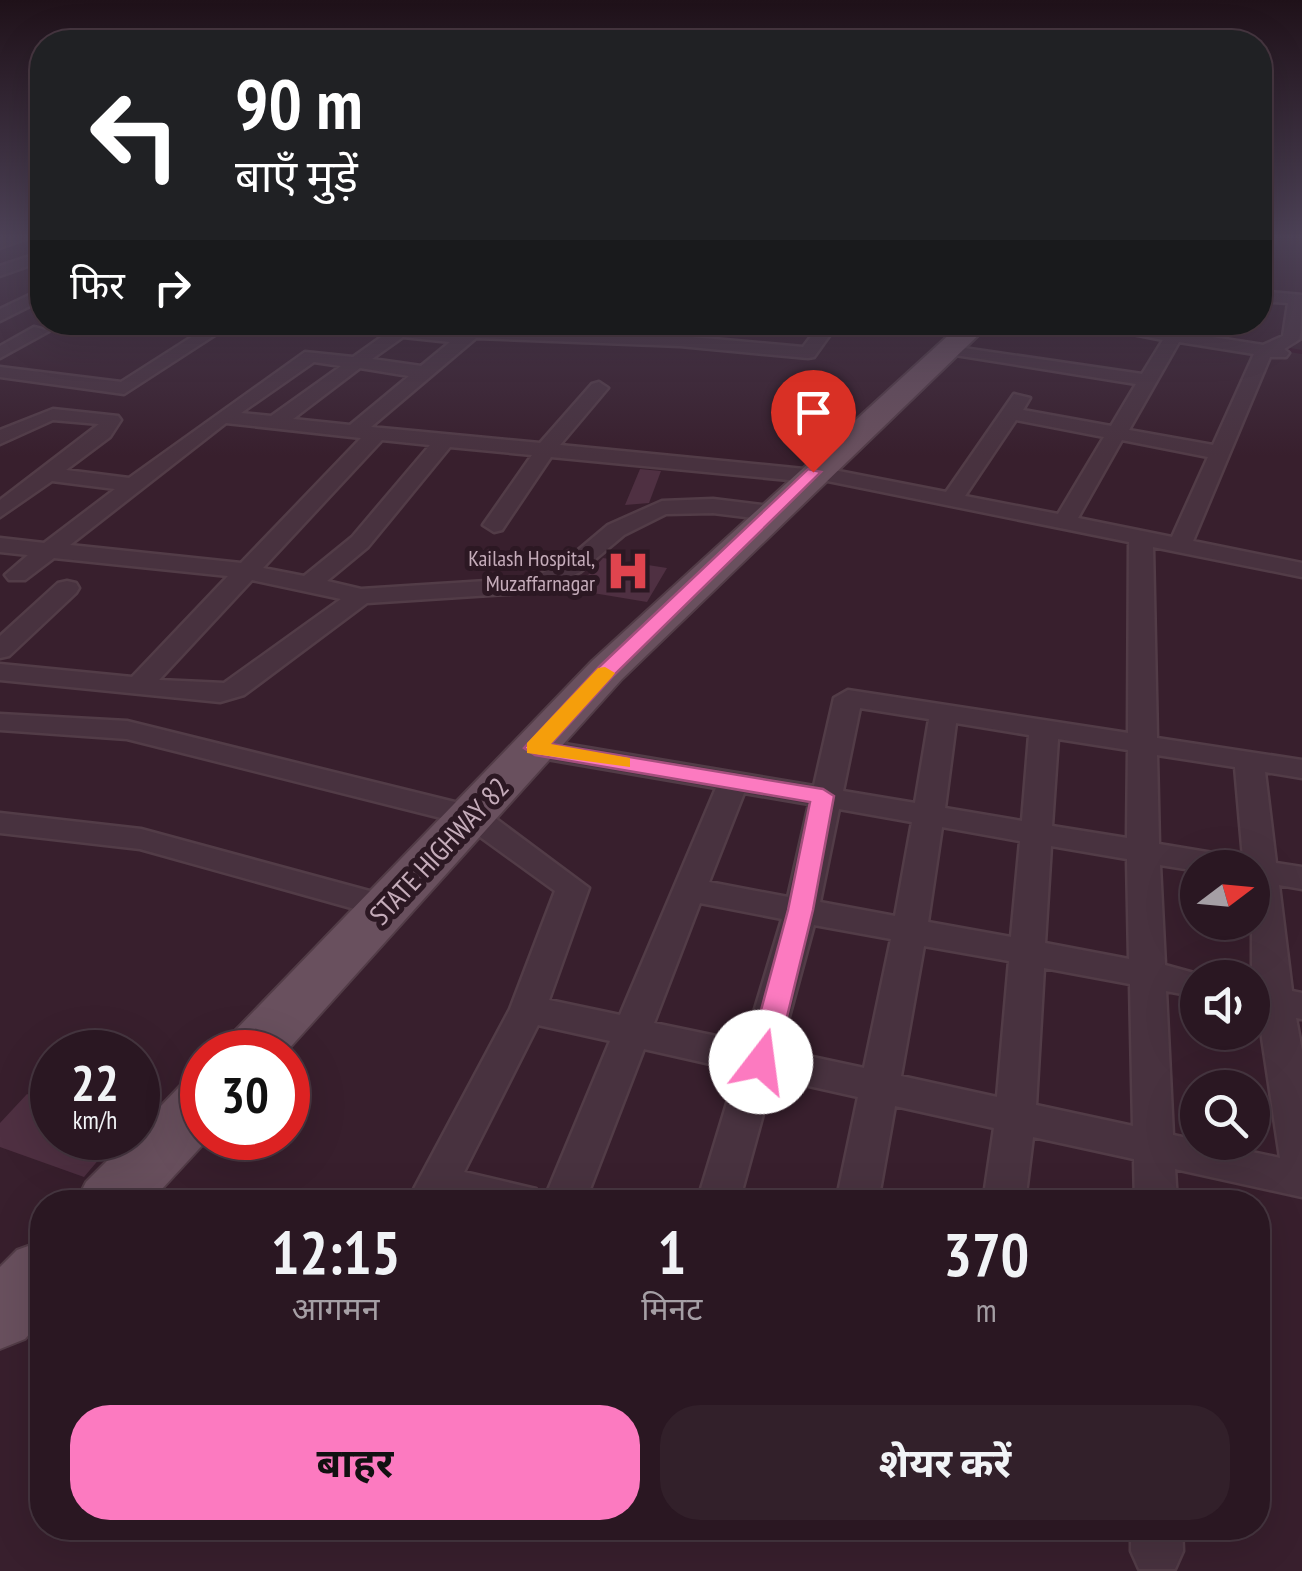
<!DOCTYPE html>
<html lang="hi">
<meta charset="utf-8">
<style>
:root{--surface:#2a1722;--page:#32202a;--text:#f1f3f6;--muted:#a59fa5;--line:#463640;--accent:#fc7ac0}
body{margin:0;font-family:"PT Sans Narrow","Noto Sans Devanagari",sans-serif;background:var(--page);color:var(--text);height:100vh;display:flex;flex-direction:column;font-size:38px;white-space:nowrap}
*{box-sizing:border-box;margin:0}
p{font-size:32px;color:var(--muted)}
.icon{flex:none;width:55px;height:55px;fill:none;stroke:currentColor;stroke-width:2;stroke-linecap:round;stroke-linejoin:round}
.map{position:relative;flex:1;overflow:hidden}
.details{position:absolute;left:30px;top:1190px;width:1240px;height:350px;display:flex;flex-direction:column;background:var(--surface);border-radius:40px;box-shadow:0 10px 40px #0002,0 0 0 2px var(--line)}
.details>*{flex:none}
.banner{position:absolute;left:30px;top:30px;width:1242px;height:305px;border-radius:40px;box-shadow:0 10px 40px #0002,0 0 0 2px var(--line);background:#202124;color:#fff;overflow:hidden}
.needle{width:65px;rotate:74deg}
.fabs{position:absolute;left:1180px;top:850px;display:grid;gap:20px}
.fabs a{display:grid;place-items:center;width:90px;height:90px;border-radius:50%;background:var(--surface);box-shadow:0 10px 40px #0002,0 0 0 2px var(--line);font-size:50px}
.speed{position:absolute;left:30px;top:1030px;display:flex;gap:20px;font-size:50px;font-weight:700;text-align:center}
.speed>*{display:grid;place-content:center;width:130px;height:130px;border-radius:50%;background:var(--surface);box-shadow:0 10px 40px #0002,0 0 0 2px var(--line);line-height:1}
.speed small{font-size:25px;font-weight:400}
.speed .limit{border:15px solid #d22;background:#fff;color:#111}
.pin{position:absolute;display:grid;place-items:center;width:85px;height:85px;color:#fff;margin:-102px -42px;border-radius:50% 50% 50% 0;rotate:-45deg;box-shadow:0 0 10px #0007}
.pin .icon{rotate:45deg}
.me{position:absolute;width:110px;margin:-55px;rotate:15deg;stroke-linejoin:round;filter:drop-shadow(0 0 8px #0008)}
.turn{display:flex;align-items:center;gap:35px;height:210px;padding:0 40px;font-size:45px}
.turn .icon{width:130px;height:130px;stroke-width:2.5}
.turn b{display:block;font-size:70px;line-height:85px}
.then{display:flex;align-items:center;height:95px;padding:0 40px;background:#0003;gap:20px;font-size:38px}
.eta{display:flex;justify-content:space-evenly;align-items:center;height:170px;text-align:center}
.eta b{font-size:60px;font-weight:700;line-height:70px}
.primary-button{display:flex;gap:20px;margin-top:auto;padding:20px 40px}
.primary-button a{flex:1;height:115px;border-radius:40px;background:var(--accent);color:#111;font-size:40px;font-weight:700;line-height:115px;text-align:center}
.primary-button a+a{background:var(--page);color:var(--text)}
.map>svg:first-child{display:block}
.lines{fill:none;stroke-linecap:round;stroke-linejoin:round}
.stream{stroke:#351226;stroke-width:4}
.building{fill:#4f3042}
.street-casing{stroke:#523c47;stroke-width:5}
.primary-casing{stroke:#523c47;stroke-width:4}
.street{fill:#48323f;fill-rule:evenodd}
.primary{fill:#69505e;fill-rule:evenodd}
.route{fill:#fc7ac0;stroke:#a44f7d;stroke-width:2.5}
.slow{fill:#f59e0b}
.labels{text-anchor:middle;stroke-width:10;stroke-linejoin:round;paint-order:stroke}
.far-poi-label{font-size:22px;fill:#c5acba;stroke:#2c1823;text-anchor:end}
.street-label{font-size:28px;fill:#c5acba;stroke:#2c1823}
</style>
<div class="map">
<svg width="1302" height="1571" viewBox="0 0 1302 1571">
<rect width="100%" height="100%" fill="#381f2d"/>
<g class="lines">
<path class="stream" d="M 1277,348 L 1302,352"/>
</g>
<path class="building" d="M 640,469 L 661,471 L 649,503 L 625,505 Z
M 603,558 L 667,568 L 647,602 L 575,590 Z
M 27,1094 L 52,1102 L 52,1138 L 117,1138 L 84,1177 L 0,1147 L 0,1123 Z"/>
<g class="lines">
<g class="street-casing">
<path id="street" d="M 13,236 L 34,236 L 0,248 L 0,239 Z
M 42,252 L 42,261 L 0,276 L 0,266 Z
M 42,289 L 42,300 L 0,321 L 0,309 Z
M 1260,291 L 1302,295 L 1300,339 L 1284,349 L 1289,353 L 1286,357 L 1270,357 L 1193,541 L 1302,563 L 1302,577 L 1153,547 L 1157,738 L 1302,760 L 1302,778 L 1265,772 L 1276,863 L 1302,867 L 1302,889 L 1279,885 L 1292,991 L 1302,993 L 1302,1019 L 1296,1018 L 1302,1051 L 1302,1197 L 1175,1169 L 1177,1202 L 1135,1202 L 1134,1159 L 1033,1137 L 1025,1202 L 983,1202 L 994,1128 L 895,1106 L 878,1202 L 836,1202 L 858,1097 L 773,1078 L 739,1202 L 697,1202 L 737,1070 L 644,1049 L 585,1202 L 543,1202 L 610,1041 L 538,1025 L 464,1172 L 536,1189 L 542,1202 L 407,1202 L 510,1009 L 555,891 L 461,823 L 127,739 L 0,730 L 0,714 L 127,721 L 483,809 L 589,888 L 549,1000 L 620,1015 L 716,788 L 535,757 L 521,748 L 525,742 L 535,739 L 814,786 L 834,698 L 848,690 L 1128,733 L 1129,542 L 818,479 L 810,482 L 551,457 L 502,530 L 494,532 L 483,525 L 532,455 L 450,447 L 368,547 L 327,581 L 361,589 L 533,578 L 564,562 L 608,525 L 662,501 L 713,499 L 771,506 L 782,513 L 771,520 L 713,513 L 666,514 L 624,535 L 580,572 L 538,592 L 367,603 L 244,695 L 220,702 L 0,680 L 0,664 L 132,677 L 228,576 L 54,558 L 25,580 L 9,580 L 5,575 L 28,555 L 0,552 L 0,538 L 44,543 L 115,489 L 52,481 L 0,517 L 0,500 L 99,424 L 53,420 L 0,444 L 0,430 L 53,409 L 118,416 L 121,420 L 110,437 L 66,470 L 129,478 L 305,352 L 353,357 L 384,335 L 309,322 L 367,322 L 461,333 L 474,322 L 493,322 L 488,328 L 680,336 L 803,347 L 822,322 L 839,322 L 814,357 L 808,358 L 680,346 L 476,338 L 371,427 L 540,443 L 592,384 L 599,382 L 608,388 L 560,445 L 804,469 L 813,466 L 946,492 L 1014,394 L 1030,398 L 1023,410 L 1111,426 L 1136,384 L 949,354 L 940,349 L 943,345 L 1142,374 L 1163,340 L 1073,322 L 1117,322 L 1263,345 L 1283,336 L 1288,303 L 1260,301 ZM 403,337 L 450,342 L 421,366 L 372,359 ZM 1179,342 L 1254,354 L 1213,445 L 1129,430 ZM 314,362 L 341,366 L 271,416 L 241,413 ZM 360,368 L 409,376 L 350,425 L 293,419 ZM 1016,420 L 1104,437 L 1058,514 L 965,496 ZM 226,423 L 361,438 L 241,563 L 70,545 ZM 382,440 L 430,445 L 352,537 L 304,576 L 263,568 ZM 1122,440 L 1208,457 L 1172,537 L 1078,518 ZM 252,580 L 341,599 L 224,683 L 159,680 ZM 860,708 L 929,719 L 915,803 L 843,791 ZM 956,723 L 1029,735 L 1022,821 L 945,808 ZM 1058,739 L 1128,750 L 1127,838 L 1052,826 ZM 1157,755 L 1235,767 L 1243,858 L 1159,844 ZM 744,793 L 809,804 L 788,897 L 709,882 ZM 839,809 L 912,822 L 895,916 L 820,902 ZM 942,827 L 1020,841 L 1011,937 L 928,922 ZM 1051,846 L 1127,859 L 1129,959 L 1045,943 ZM 1160,865 L 1198,871 L 1198,868 L 1252,868 L 1252,1009 L 1258,1011 L 1280,1158 L 1173,1135 L 1166,991 L 1198,997 L 1198,978 L 1212,978 L 1165,965 ZM 700,903 L 782,919 L 745,1042 L 654,1023 ZM 814,925 L 891,939 L 864,1068 L 780,1050 ZM 924,946 L 1009,961 L 997,1097 L 901,1076 ZM 1044,968 L 1130,984 L 1133,1126 L 1036,1105 Z
M 137,322 L 158,322 L 142,332 L 134,327 Z
M 215,322 L 235,322 L 124,394 L 0,377 L 0,367 L 121,382 Z
M 34,327 L 49,331 L 0,358 L 0,346 Z
M 67,581 L 76,583 L 79,588 L 76,593 L 9,656 L 0,658 L 0,636 L 58,583 Z
M 0,813 L 141,829 L 399,899 L 404,907 L 399,915 L 387,918 L 140,849 L 0,833 Z
M 1131,1528 L 1182,1528 L 1183,1551 L 1175,1569 L 1139,1569 L 1131,1551 Z"/>
</g>
<g class="primary-casing">
<path id="primary" d="M 963,322 L 992,322 L 622,679 L 286,1052 L 222,1052 L 230,1036 L 592,661 Z
M 202,1079 L 202,1138 L 209,1138 L 150,1202 L 76,1202 L 86,1182 L 130,1138 L 138,1138 L 138,1130 L 180,1086 Z
M 42,1241 L 42,1320 L 25,1339 L 0,1349 L 0,1267 L 17,1250 Z"/>
</g>
<use href="#street" class="street"/>
<use href="#primary" class="primary"/>
</g>
<linearGradient id="sky" x2="0" y2="1"><stop stop-color="#1f1119"/><stop offset="0.52" stop-color="#4d4257"/><stop offset="1" stop-color="#4d4257" stop-opacity="0"/></linearGradient>
<rect width="1302" height="456" fill="url(#sky)"/>
<path class="route" d="M 808,469 L 821,472 L 614,675 L 551,744 L 823,789 L 834,796 L 813,910 L 776,1062 L 771,1070 L 751,1070 L 747,1062 L 788,910 L 810,802 L 535,755 L 524,748 L 600,666 Z"/>
<path class="slow" d="M 605,667 L 615,673 L 612,677 L 551,744 L 630,758 L 630,767 L 527,753 L 527,743 L 598,668 Z"/>
<defs>
<g id="hospital-bare" transform="scale(3.45)"><path d="M-5-5h3v3.5h4V-5h3V5h-3V1.5h-4V5h-3Z" fill="#e0444e" stroke="#2c1823" stroke-width="2.5" paint-order="stroke"/></g>
</defs>
<g fill-rule="evenodd">
<use href="#hospital-bare" x="628" y="571"/>
</g>
<g class="labels">
<g class="far-poi-label">
<text x="595" y="566">Kailash Hospital,<tspan x="595" dy="25">Muzaffarnagar</tspan></text>
</g>
<g class="street-label">
<text transform="translate(439 851) rotate(-47)" y="10">STATE HIGHWAY 82</text>
</g>
</g>
</svg>
<div class="fabs">
<a><svg class="needle" viewBox="-14 -14 28 28"><path d="M0-13l5 13h-10z" fill="#e53935"/><path d="M0 13l5-13h-10z" fill="#a59fa5"/></svg></a>
<a><svg class="icon" aria-label="sound" viewBox="0 0 24 24"><path d="M4 9h4l5-4v14l-5-4H4zM17 9q2 3 0 6"/></svg></a>
<a><svg class="icon" aria-label="search" viewBox="0 0 24 24"><circle cx="10" cy="10" r="6"/><path d="M15 15l6 6"/></svg></a>
</div>
<div class="speed"><div>22<small>km/h</small></div><div class="limit">30</div></div>
<div class="pin" style="left:813px;top:472px;background:#d93025"><svg class="icon" aria-label="arrive" viewBox="0 0 24 24"><path d="M6 21V4h12l-3 4 3 4H6"/></svg></div>
<svg class="me" style="left:761px;top:1062px" viewBox="-20 -20 40 40"><circle r="19" fill="#fff"/><path d="M0-13L10 11 0 6-10 11z" fill="#fc7ac0"/></svg>
<div class="banner">
<div class="turn"><svg class="icon" aria-label="left" viewBox="0 0 24 24"><path d="M17 20v-9H6M10 6l-5 5 5 5"/></svg><div><b>90 m</b>बाएँ मुड़ें</div></div>
<div class="then">फिर<svg class="icon" aria-label="right" viewBox="0 0 24 24"><path d="M7 20v-9h11M14 6l5 5-5 5"/></svg></div>
</div>
<section class="details">
<div class="eta">
<div><b>12:15</b><p>आगमन</p></div>
<div><b>1</b><p>मिनट</p></div>
<div><b>370</b><p>m</p></div>
</div>
<div class="primary-button"><a>बाहर</a><a>शेयर करें</a></div>
</section>
</div>
